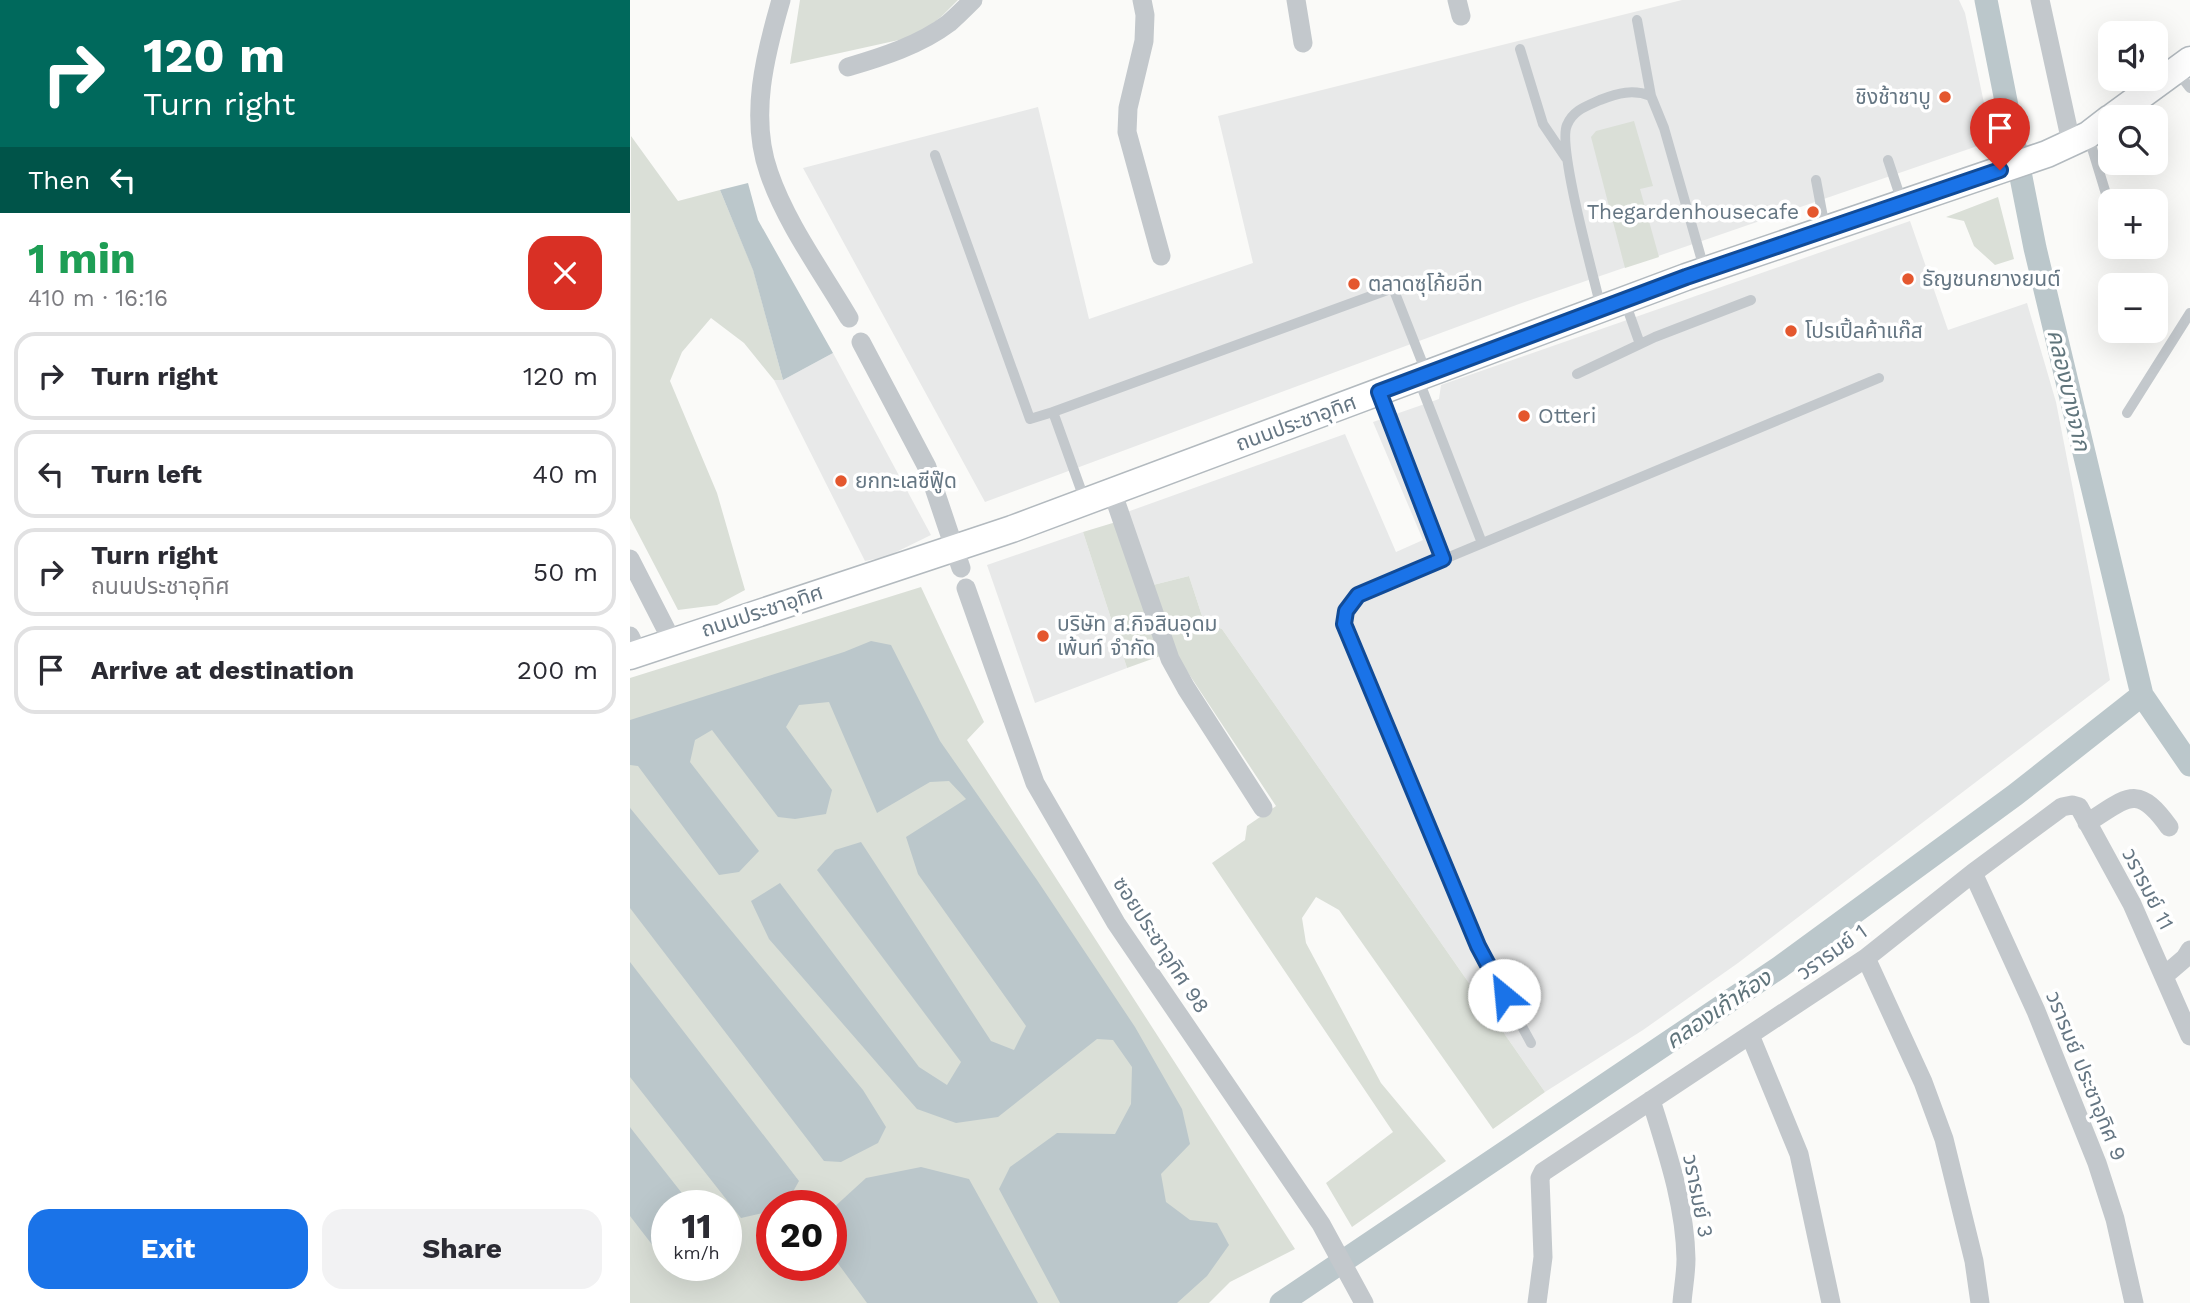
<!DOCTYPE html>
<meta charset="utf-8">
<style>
:root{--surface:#fff;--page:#f2f2f3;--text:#2b2b33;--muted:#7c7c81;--line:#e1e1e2;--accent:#1a73e8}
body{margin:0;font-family:"Work Sans","Noto Sans Thai",sans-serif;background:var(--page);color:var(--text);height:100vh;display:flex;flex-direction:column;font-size:26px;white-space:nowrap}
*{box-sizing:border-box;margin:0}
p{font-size:23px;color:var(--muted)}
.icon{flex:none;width:38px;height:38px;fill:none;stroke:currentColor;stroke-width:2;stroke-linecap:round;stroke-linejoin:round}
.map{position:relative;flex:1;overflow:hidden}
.details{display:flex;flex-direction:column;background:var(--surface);width:630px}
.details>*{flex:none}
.banner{background:#00695c;color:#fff;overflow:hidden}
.controls{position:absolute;left:1468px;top:21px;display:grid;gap:14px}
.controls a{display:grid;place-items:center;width:70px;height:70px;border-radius:14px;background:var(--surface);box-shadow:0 7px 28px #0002;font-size:35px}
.speed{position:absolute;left:21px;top:1190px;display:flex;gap:14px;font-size:35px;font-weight:700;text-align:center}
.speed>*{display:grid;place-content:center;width:91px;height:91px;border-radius:50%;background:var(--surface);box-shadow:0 7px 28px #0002;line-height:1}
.speed small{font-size:18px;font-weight:400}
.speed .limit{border:10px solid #d22;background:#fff;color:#111}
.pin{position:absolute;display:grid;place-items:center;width:60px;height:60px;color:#fff;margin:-72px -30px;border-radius:50% 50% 50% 0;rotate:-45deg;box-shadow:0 0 7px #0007}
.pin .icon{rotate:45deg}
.me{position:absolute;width:77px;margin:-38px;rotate:332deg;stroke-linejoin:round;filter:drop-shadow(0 0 5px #0008)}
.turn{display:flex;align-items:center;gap:24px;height:147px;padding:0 28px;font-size:32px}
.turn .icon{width:91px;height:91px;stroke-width:2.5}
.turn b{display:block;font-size:49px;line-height:60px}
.then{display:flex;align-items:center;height:66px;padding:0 28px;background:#0003;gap:14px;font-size:26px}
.round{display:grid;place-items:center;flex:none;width:74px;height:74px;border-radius:21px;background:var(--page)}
.headline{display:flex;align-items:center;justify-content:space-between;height:119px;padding:0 28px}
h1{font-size:42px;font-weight:700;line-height:52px;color:#1e9e55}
.cta{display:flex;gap:14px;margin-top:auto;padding:14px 28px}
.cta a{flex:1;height:80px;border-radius:21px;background:var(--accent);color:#fff;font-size:28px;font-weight:700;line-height:80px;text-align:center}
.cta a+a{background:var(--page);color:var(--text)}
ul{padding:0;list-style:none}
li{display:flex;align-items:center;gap:21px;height:88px;margin:0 14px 10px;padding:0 14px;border:4px solid var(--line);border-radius:21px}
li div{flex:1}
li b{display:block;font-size:26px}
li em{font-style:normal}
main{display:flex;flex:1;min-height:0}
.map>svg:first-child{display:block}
.built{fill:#e8e9e9}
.green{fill:#dadfd7;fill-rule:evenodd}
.water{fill:#bbc7cb}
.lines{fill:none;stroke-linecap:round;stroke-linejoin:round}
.canal{stroke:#bbc7cb;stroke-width:23}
.secondary-casing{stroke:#b3babf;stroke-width:29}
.service{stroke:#c3c8cc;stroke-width:10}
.minor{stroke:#c3c8cc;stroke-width:19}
.secondary{stroke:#fff;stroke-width:26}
.route-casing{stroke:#114b97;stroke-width:18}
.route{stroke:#1a73e8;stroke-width:12}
.poi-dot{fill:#e4572e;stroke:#fff;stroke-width:2.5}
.labels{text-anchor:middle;stroke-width:7;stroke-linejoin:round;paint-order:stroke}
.poi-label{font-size:21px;fill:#657683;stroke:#fff;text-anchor:start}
.street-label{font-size:21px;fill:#657683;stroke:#fff}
.water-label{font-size:23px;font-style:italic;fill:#60757c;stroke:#fff}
</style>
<main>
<section class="details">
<div class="banner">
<div class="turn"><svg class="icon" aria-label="right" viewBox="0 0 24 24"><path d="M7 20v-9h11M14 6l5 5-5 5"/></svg><div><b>120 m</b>Turn right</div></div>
<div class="then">Then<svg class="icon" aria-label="left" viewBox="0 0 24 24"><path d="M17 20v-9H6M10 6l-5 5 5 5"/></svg></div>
</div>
<div class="headline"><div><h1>1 min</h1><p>410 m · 16:16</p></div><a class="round" style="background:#d93025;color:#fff"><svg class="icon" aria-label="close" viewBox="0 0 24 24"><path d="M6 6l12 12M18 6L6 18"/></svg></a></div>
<ul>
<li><svg class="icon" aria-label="right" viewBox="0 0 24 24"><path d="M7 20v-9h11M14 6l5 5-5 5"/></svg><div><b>Turn right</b></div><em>120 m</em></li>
<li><svg class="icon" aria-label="left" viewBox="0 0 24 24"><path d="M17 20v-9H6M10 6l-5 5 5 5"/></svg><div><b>Turn left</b></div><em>40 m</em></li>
<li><svg class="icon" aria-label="right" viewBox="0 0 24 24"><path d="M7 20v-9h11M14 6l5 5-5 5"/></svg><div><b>Turn right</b><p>ถนนประชาอุทิศ</p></div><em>50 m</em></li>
<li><svg class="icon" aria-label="arrive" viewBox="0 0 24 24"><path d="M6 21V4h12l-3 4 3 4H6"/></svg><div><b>Arrive at destination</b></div><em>200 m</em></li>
</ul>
<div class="cta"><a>Exit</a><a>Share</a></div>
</section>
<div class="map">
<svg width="1560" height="1303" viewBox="0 0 1560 1303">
<rect width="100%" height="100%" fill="#fafaf8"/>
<path class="built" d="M 1052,0 L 1329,0 L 1335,13 L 1362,141 L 889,304 L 355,502 L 173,168 L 408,107 L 459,319 L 623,263 L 588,116 Z
M 1280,221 L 1318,330 L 1397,303 L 1426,402 L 1480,680 L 1108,963 L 1013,1030 L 915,1092 L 592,629 L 574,622 L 559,576 L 523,585 L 497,512 L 715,434 L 766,552 L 793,540 L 743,422 L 809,399 L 811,385 Z
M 203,353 L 301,535 L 256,557 L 235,561 L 144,380 L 153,380 Z
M 453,532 L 497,668 L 405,703 L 357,565 Z"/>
<path class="green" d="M 170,0 L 328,0 L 312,16 L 287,36 L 160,64 Z
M 1004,121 L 1023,186 L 1010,189 L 1029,257 L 995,268 L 961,137 L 966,131 Z
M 1,136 L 48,201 L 90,190 L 123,269 L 153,380 L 144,380 L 114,343 L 81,318 L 52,352 L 40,381 L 87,493 L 115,590 L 87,605 L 48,610 L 0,518 Z
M 1368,197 L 1384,259 L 1365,265 L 1344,246 L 1334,221 L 1316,217 Z
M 486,522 L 533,655 L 497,668 L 453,532 Z
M 559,576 L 574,622 L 592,629 L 915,1092 L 863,1129 L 709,910 L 686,897 L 672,918 L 676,943 L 751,1083 L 816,1161 L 722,1227 L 696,1183 L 763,1132 L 582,863 L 615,840 L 617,826 L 646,806 L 549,659 L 523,585 Z
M 291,587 L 354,722 L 337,740 L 665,1249 L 600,1282 L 579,1303 L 0,1303 L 0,678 ZM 37,1206 L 96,1206 L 96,1265 L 37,1265 ZM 142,1206 L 201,1206 L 201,1265 L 142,1265 Z"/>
<path class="water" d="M 118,183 L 128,220 L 203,353 L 153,380 L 123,270 L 90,190 Z
M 241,641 L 261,645 L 310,741 L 407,880 L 505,1027 L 552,1109 L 560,1144 L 531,1174 L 536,1202 L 560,1220 L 587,1223 L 599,1245 L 577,1276 L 547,1303 L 430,1303 L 369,1189 L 380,1167 L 427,1133 L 485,1134 L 501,1104 L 502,1067 L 483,1040 L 467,1039 L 368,1117 L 326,1123 L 287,1109 L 139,939 L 121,901 L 150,883 L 289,1067 L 317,1085 L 331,1062 L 187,870 L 205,850 L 231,842 L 361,1041 L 384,1050 L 396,1026 L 288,874 L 276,837 L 336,799 L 319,781 L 300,782 L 247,813 L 199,702 L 169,705 L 156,727 L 202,790 L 196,814 L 165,819 L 148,817 L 82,730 L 65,740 L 60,762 L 129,851 L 109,872 L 89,875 L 8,766 L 0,765 L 0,720 L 214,652 Z
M 0,808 L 233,1090 L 256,1127 L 248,1143 L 211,1162 L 194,1161 L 0,908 Z
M 0,962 L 169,1181 L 156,1204 L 142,1206 L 142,1211 L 111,1218 L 0,1077 Z
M 0,1127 L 62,1206 L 37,1206 L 37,1264 L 0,1216 Z
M 291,1167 L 339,1179 L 408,1303 L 237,1303 L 201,1254 L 201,1210 L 236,1178 Z"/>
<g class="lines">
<path class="canal" d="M 1356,0 L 1405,248 L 1512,695 L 1560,765
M 651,1303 L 1150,967 L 1385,795 L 1512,695"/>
<g class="secondary-casing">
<path id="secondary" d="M 1482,117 L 1560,60
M 0,656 L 382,529 L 1056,277 L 1417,154 L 1458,135 L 1480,118"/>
</g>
<path class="service" d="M 1007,20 L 1021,96
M 890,49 L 913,124 L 936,158
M 1546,70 L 1560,88
M 1458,135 L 1480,207
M 305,155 L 400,419 L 423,412
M 1258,160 L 1272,202
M 1186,180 L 1195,228
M 1495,247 L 1497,252
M 995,302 L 1010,344
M 971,308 C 964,278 927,146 937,125 C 943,110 957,106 970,100 C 988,93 1003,89 1021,96 L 1034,128 L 1074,268
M 947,374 L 1025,337 L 1121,300
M 788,378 L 852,543
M 749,393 L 813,559
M 1497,413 L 1560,313
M 455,501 L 423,412 L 763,288 L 796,372
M 901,1043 L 848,946 L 714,624 L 716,611 L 728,595 L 1249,378"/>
<path class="minor" d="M 151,0 C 135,55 119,117 139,173 C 156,223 192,272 219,318
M 512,0 L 515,15 L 514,41 L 498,108 L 497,132 L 531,256
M 666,0 L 673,43
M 827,0 L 831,16
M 1410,0 L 1441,142
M 218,67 C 252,57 290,45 319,23 C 327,16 335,8 343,0
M 231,342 L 297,467 L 331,568
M 482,491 L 540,659 L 556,688 L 633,808
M 0,559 L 42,641
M 336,588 L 405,783 L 486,923 L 691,1224 L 734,1303
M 0,636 L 8,653
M 1457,823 C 1497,798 1507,782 1539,827
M 1343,873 L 1406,1011 L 1467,1163 L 1485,1219 L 1504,1303
M 1236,958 L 1293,1082 L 1314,1139 L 1344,1261 L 1350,1303
M 1534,976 L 1555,958 L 1560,950
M 1120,1035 L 1169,1154 L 1201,1303
M 1021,1100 C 1037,1152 1055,1204 1056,1259 C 1056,1274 1053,1289 1052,1303
M 907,1303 L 913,1257 L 910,1178 L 913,1172 L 1236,958 L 1343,873 L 1432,807 L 1442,805 L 1449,807 L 1502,904 L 1560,1036"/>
<use href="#secondary" class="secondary"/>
</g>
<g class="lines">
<g class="route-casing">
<path id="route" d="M 874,995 L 848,946 L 714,624 L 716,611 L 728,595 L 813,559 L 749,392 L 1056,277 L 1370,170"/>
</g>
<use href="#route" class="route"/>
</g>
<g class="poi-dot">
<circle cx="1315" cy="97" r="7"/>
<circle cx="1183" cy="212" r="7"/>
<circle cx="1278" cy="279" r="7"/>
<circle cx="724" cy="284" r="7"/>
<circle cx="1161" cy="331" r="7"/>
<circle cx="894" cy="416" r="7"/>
<circle cx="211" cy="481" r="7"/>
<circle cx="413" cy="636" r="7"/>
</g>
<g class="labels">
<g class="poi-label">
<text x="1301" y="104" text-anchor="end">ชิงช้าชาบู</text>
<text x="1169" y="219" text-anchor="end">Thegardenhousecafe</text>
<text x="1292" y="286">ธัญชนกยางยนต์</text>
<text x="738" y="291">ตลาดซุโก้ยอีท</text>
<text x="1175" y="338">โปรเปิ้ลค้าแก๊ส</text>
<text x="908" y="423">Otteri</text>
<text x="225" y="488">ยกทะเลซีฟู๊ด</text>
<text x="427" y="631">บริษัท ส.กิจสินอุดม<tspan x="427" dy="24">เพ้นท์ จำกัด</tspan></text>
</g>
<g class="street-label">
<text transform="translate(666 423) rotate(-20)" y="7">ถนนประชาอุทิศ</text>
<text transform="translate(132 611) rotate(-18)" y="7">ถนนประชาอุทิศ</text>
<text transform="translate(1518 889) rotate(63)" y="7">วรารมย์ 11</text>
<text transform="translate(531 945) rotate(57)" y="7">ซอยประชาอุทิศ 98</text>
<text transform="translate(1202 952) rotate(-35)" y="7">วรารมย์ 1</text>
<text transform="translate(1456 1076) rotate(68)" y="7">วรารมย์ ประชาอุทิศ 9</text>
<text transform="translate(1068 1196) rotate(79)" y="7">วรารมย์ 3</text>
</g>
<g class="water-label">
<text transform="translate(1439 390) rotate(77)" y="8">คลองบางจาก</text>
<text transform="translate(1088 1009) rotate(-34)" y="8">คลองเก้าห้อง</text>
</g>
</g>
</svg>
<div class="controls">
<a><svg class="icon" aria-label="sound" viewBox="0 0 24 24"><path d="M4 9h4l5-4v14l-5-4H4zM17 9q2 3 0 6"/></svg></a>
<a><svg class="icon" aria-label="search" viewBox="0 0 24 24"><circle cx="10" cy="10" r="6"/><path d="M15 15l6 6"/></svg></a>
<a>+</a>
<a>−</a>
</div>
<div class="speed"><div>11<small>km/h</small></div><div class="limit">20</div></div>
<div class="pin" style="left:1370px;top:170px;background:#d93025"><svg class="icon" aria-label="arrive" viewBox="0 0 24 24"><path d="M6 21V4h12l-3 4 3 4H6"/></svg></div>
<svg class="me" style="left:874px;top:995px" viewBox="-20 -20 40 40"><circle r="19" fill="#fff"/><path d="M0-13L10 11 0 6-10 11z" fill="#1a73e8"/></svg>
</div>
</main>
